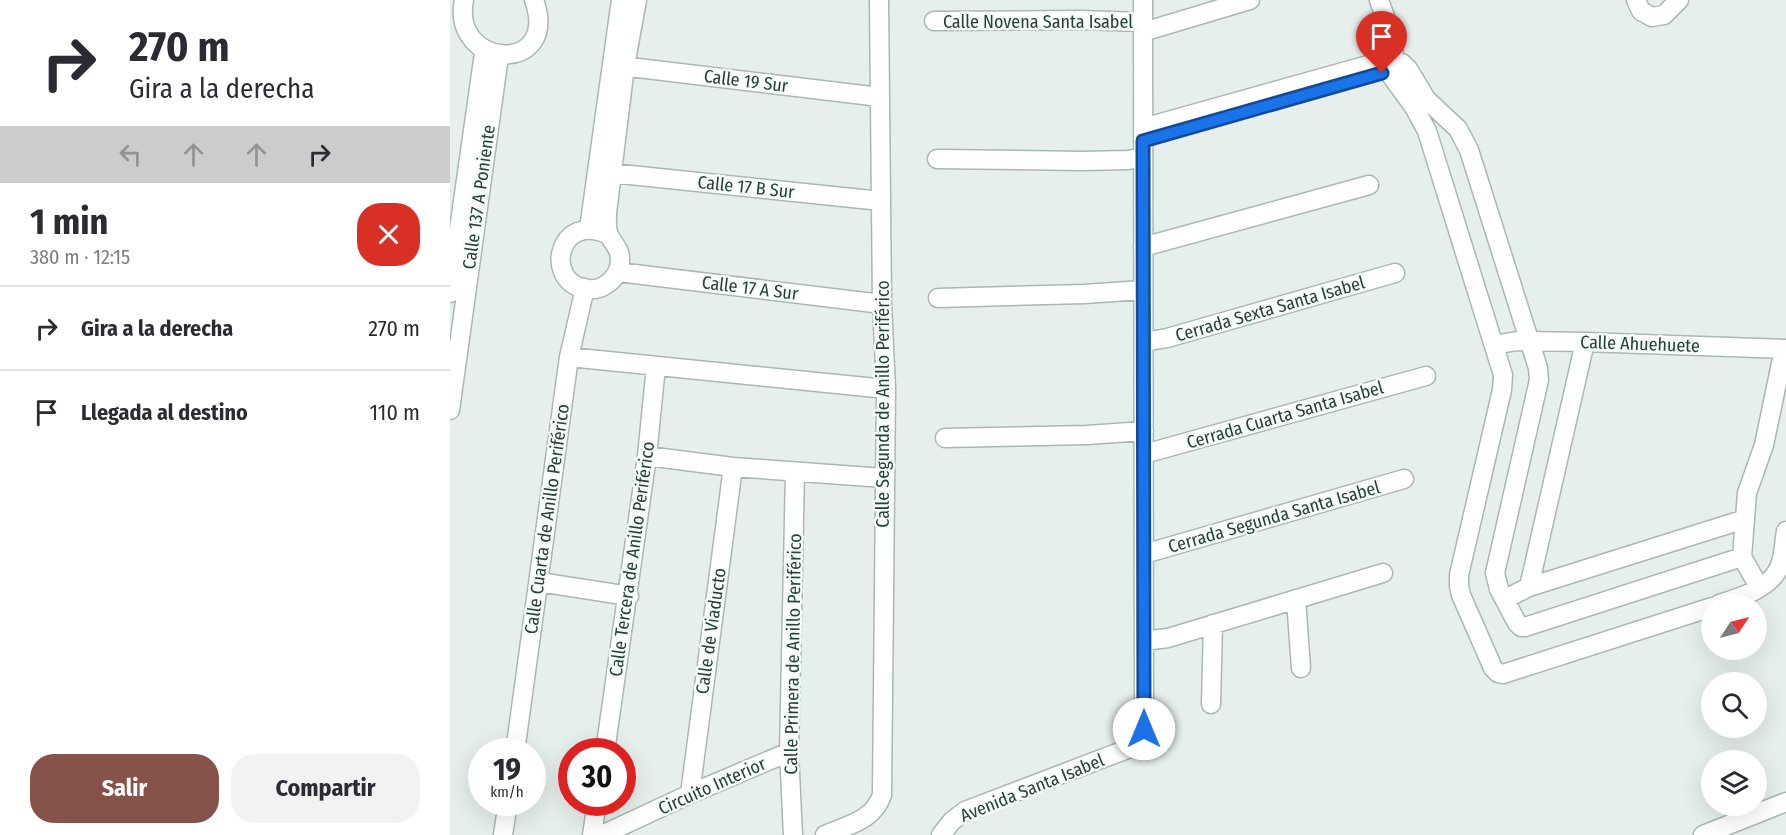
<!DOCTYPE html>
<html lang="es">
<meta charset="utf-8">
<style>
:root{--surface:#fff;--page:#f2f2f3;--text:#2b2b33;--muted:#7c7c81;--line:#e1e1e2;--accent:#855347}
body{margin:0;font-family:"Fira Sans Condensed",sans-serif;background:var(--page);color:var(--text);height:100vh;display:flex;flex-direction:column;font-size:22px;white-space:nowrap}
*{box-sizing:border-box;margin:0}
p{font-size:20px;color:var(--muted)}
.icon{flex:none;width:33px;height:33px;fill:none;stroke:currentColor;stroke-width:2;stroke-linecap:round;stroke-linejoin:round}
.map{position:relative;flex:1;overflow:hidden}
.details{display:flex;flex-direction:column;background:var(--surface);width:450px}
.details>*{flex:none}
.hud{background:#fff;color:var(--text);overflow:hidden}
.needle{width:39px;rotate:55deg}
.controls{position:absolute;left:1251px;top:594px;display:grid;gap:12px}
.controls a{display:grid;place-items:center;width:66px;height:66px;border-radius:50%;background:var(--surface);box-shadow:0 6px 24px #0002;font-size:30px}
.speed{position:absolute;left:18px;top:738px;display:flex;gap:12px;font-size:30px;font-weight:700;text-align:center}
.speed>*{display:grid;place-content:center;width:78px;height:78px;border-radius:50%;background:var(--surface);box-shadow:0 6px 24px #0002;line-height:1}
.speed small{font-size:15px;font-weight:400}
.speed .limit{border:9px solid #d22;background:#fff;color:#111}
.pin{position:absolute;display:grid;place-items:center;width:51px;height:51px;color:#fff;margin:-62px -26px;border-radius:50% 50% 50% 0;rotate:-45deg;box-shadow:0 0 6px #0007}
.pin .icon{rotate:45deg}
.me{position:absolute;width:66px;margin:-33px;rotate:0deg;stroke-linejoin:round;filter:drop-shadow(0 0 4px #0008)}
.turn{display:flex;align-items:center;gap:21px;height:126px;padding:0 30px;font-size:27px}
.turn .icon{width:78px;height:78px;stroke-width:2.5}
.turn b{display:block;font-size:42px;line-height:51px}
.lanes{display:flex;align-items:center;height:57px;padding:0 30px;background:#0003;justify-content:center;gap:30px;direction:ltr}
.lanes .off{opacity:.35}
.round{display:grid;place-items:center;flex:none;width:63px;height:63px;border-radius:24px;background:var(--page)}
.head{display:flex;align-items:center;justify-content:space-between;height:102px;padding:0 30px}
h1{font-size:36px;font-weight:700;line-height:45px}
.cta{display:flex;gap:12px;margin-top:auto;padding:12px 30px}
.cta a{flex:1;height:69px;border-radius:24px;background:var(--accent);color:#fff;font-size:24px;font-weight:700;line-height:69px;text-align:center}
.cta a+a{background:var(--page);color:var(--text)}
ul{padding:0;list-style:none}
li{display:flex;align-items:center;gap:18px;height:84px;padding:0 30px;border-top:2px solid var(--line)}
li div{flex:1}
li b{display:block;font-size:22px}
li em{font-style:normal}
main{display:flex;flex:1;min-height:0}
.map>svg:first-child{display:block}
.lines{fill:none;stroke-linecap:round;stroke-linejoin:round}
.minor-casing{stroke:#a8b8b2;stroke-width:21}
.minor{stroke:#fff;stroke-width:18}
.route-casing{stroke:#114b97;stroke-width:15}
.route{stroke:#1a73e8;stroke-width:10}
.labels{text-anchor:middle;stroke-width:5;stroke-linejoin:round;paint-order:stroke}
.street-label{font-size:18px;fill:#24423a;stroke:#f7fbf9}
</style>
<main>
<section class="details">
<div class="hud">
<div class="turn"><svg class="icon" aria-label="right" viewBox="0 0 24 24"><path d="M7 20v-9h11M14 6l5 5-5 5"/></svg><div><b>270 m</b>Gira a la derecha</div></div>
<div class="lanes"><svg class="icon off" aria-label="left" viewBox="0 0 24 24"><path d="M17 20v-9H6M10 6l-5 5 5 5"/></svg><svg class="icon off" aria-label="ahead" viewBox="0 0 24 24"><path d="M12 20V5M6 11l6-6 6 6"/></svg><svg class="icon off" aria-label="ahead" viewBox="0 0 24 24"><path d="M12 20V5M6 11l6-6 6 6"/></svg><svg class="icon" aria-label="right" viewBox="0 0 24 24"><path d="M7 20v-9h11M14 6l5 5-5 5"/></svg></div>
</div>
<div class="head"><div><h1>1 min</h1><p>380 m · 12:15</p></div><a class="round" style="background:#d93025;color:#fff"><svg class="icon" aria-label="close" viewBox="0 0 24 24"><path d="M6 6l12 12M18 6L6 18"/></svg></a></div>
<ul>
<li><svg class="icon" aria-label="right" viewBox="0 0 24 24"><path d="M7 20v-9h11M14 6l5 5-5 5"/></svg><div><b>Gira a la derecha</b></div><em>270 m</em></li>
<li><svg class="icon" aria-label="arrive" viewBox="0 0 24 24"><path d="M6 21V4h12l-3 4 3 4H6"/></svg><div><b>Llegada al destino</b></div><em>110 m</em></li>
</ul>
<div class="cta"><a>Salir</a><a>Compartir</a></div>
</section>
<div class="map">
<svg width="1336" height="835" viewBox="0 0 1336 835">
<rect width="100%" height="100%" fill="#e6efeb"/>
<g class="lines">
<g class="minor-casing">
<path id="minor" d="M 14,0 C 0,69 111,76 84,0
M 929,0 C 937,24 950,47 940,72
M 1186,0 L 1191,11 L 1202,17 L 1214,15 L 1229,0
M 484,21 L 630,20 L 693,22
M 693,32 L 800,0
M 163,65 L 430,97
M 940,74 L 964,107 L 977,131 L 1053,375 L 1052,390 L 1009,575 L 1009,586 L 1011,595 L 1043,668 L 1048,673 L 1053,674 L 1262,607
M 693,128 L 936,60 L 952,63 L 958,69 L 976,99 L 1008,129 L 1019,150 L 1088,368 L 1089,380 L 1045,573 L 1049,589 L 1067,623 L 1071,627 L 1075,627 L 1292,557
M 487,159 L 632,161 L 678,160 L 693,157
M 161,173 L 431,201
M 139,229 L 171,0
M 159,235 C 109,211 94,278 132,288 C 140,290 147,290 154,286 C 164,280 170,271 170,260 C 171,249 163,244 159,235 C 156,229 157,220 157,213 L 175,66 L 187,0
M 693,247 L 919,185
M 168,272 L 432,304
M 0,293 L 34,53
M 488,298 L 634,294 L 693,290
M 694,342 L 717,338 L 945,273
M 1044,345 L 1067,341 L 1135,342 L 1336,349
M 119,357 L 436,389
M 0,410 L 49,56
M 495,438 L 637,435 L 694,431
M 694,454 L 976,376
M 197,456 L 283,467 L 434,478
M 694,554 L 954,479
M 89,582 L 179,596
M 1079,587 L 1135,342
M 1309,587 L 1292,557 L 1297,493 L 1314,445 L 1334,349
M 846,599 L 851,668
M 1055,599 L 1079,587 L 1295,519
M 1269,604 C 1289,598 1319,589 1329,568 C 1334,557 1334,542 1336,531
M 694,641 L 718,638 L 933,573
M 761,704 L 763,624
M 65,752 L 119,357 L 135,288
M 155,752 L 197,456 L 206,366
M 240,794 L 283,467
M 53,835 L 58,802
M 142,835 L 147,802
M 152,835 L 240,794 L 339,752
M 343,835 L 339,752 L 345,472
M 375,835 C 398,825 423,821 432,795 L 436,389 L 432,304 L 429,0
M 491,835 L 502,821 L 515,811 L 688,745 L 692,740 L 694,729 L 693,0
M 1253,835 L 1336,802"/>
</g>
<use href="#minor" class="minor"/>
</g>
<g class="lines">
<g class="route-casing">
<path id="route" d="M 694,729 L 693,141 L 932,73"/>
</g>
<use href="#route" class="route"/>
</g>
<g class="labels">
<g class="street-label">
<text x="588" y="28">Calle Novena Santa Isabel</text>
<text transform="translate(296 81) rotate(7)" y="6">Calle 19 Sur</text>
<text transform="translate(296 187) rotate(6)" y="6">Calle 17 B Sur</text>
<text transform="translate(29 197) rotate(-82)" y="6">Calle 137 A Poniente</text>
<text transform="translate(300 288) rotate(7)" y="6">Calle 17 A Sur</text>
<text transform="translate(820 309) rotate(-16)" y="6">Cerrada Sexta Santa Isabel</text>
<text transform="translate(1190 344) rotate(2)" y="6">Calle Ahuehuete</text>
<text transform="translate(433 404) rotate(-90)" y="6">Calle Segunda de Anillo Periférico</text>
<text transform="translate(835 415) rotate(-16)" y="6">Cerrada Cuarta Santa Isabel</text>
<text transform="translate(824 517) rotate(-16)" y="6">Cerrada Segunda Santa Isabel</text>
<text transform="translate(97 519) rotate(-82)" y="6">Calle Cuarta de Anillo Periférico</text>
<text transform="translate(182 559) rotate(-82)" y="6">Calle Tercera de Anillo Periférico</text>
<text transform="translate(261 631) rotate(-82)" y="6">Calle de Viaducto</text>
<text transform="translate(343 654) rotate(-89)" y="6">Calle Primera de Anillo Periférico</text>
<text transform="translate(262 786) rotate(-24)" y="6">Circuito Interior</text>
<text transform="translate(582 788) rotate(-22)" y="6">Avenida Santa Isabel</text>
</g>
</g>
</svg>
<div class="controls">
<a><svg class="needle" viewBox="-14 -14 28 28"><path d="M0-13l5 13h-10z" fill="#e53935"/><path d="M0 13l5-13h-10z" fill="#7c7c81"/></svg></a>
<a><svg class="icon" aria-label="search" viewBox="0 0 24 24"><circle cx="10" cy="10" r="6"/><path d="M15 15l6 6"/></svg></a>
<a><svg class="icon" aria-label="layers" viewBox="0 0 24 24"><path d="M12 4l9 5-9 5-9-5zM3 14l9 5 9-5"/></svg></a>
</div>
<div class="speed"><div>19<small>km/h</small></div><div class="limit">30</div></div>
<div class="pin" style="left:932px;top:73px;background:#d93025"><svg class="icon" aria-label="arrive" viewBox="0 0 24 24"><path d="M6 21V4h12l-3 4 3 4H6"/></svg></div>
<svg class="me" style="left:694px;top:729px" viewBox="-20 -20 40 40"><circle r="19" fill="#fff"/><path d="M0-13L10 11 0 6-10 11z" fill="#1a73e8"/></svg>
</div>
</main>
